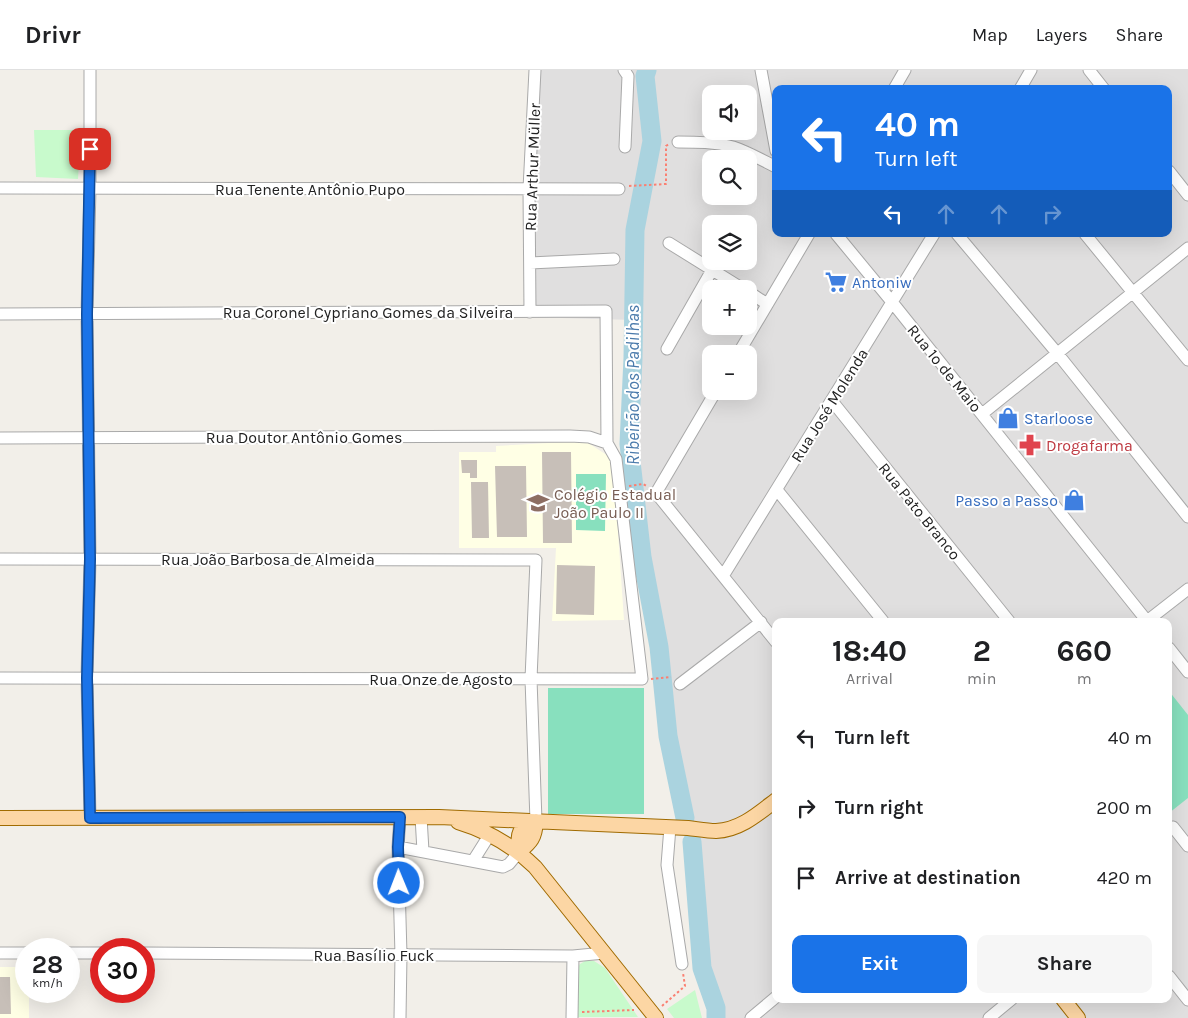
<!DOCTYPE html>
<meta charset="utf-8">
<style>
:root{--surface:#fff;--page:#f6f6f6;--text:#202124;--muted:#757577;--line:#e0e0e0;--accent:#1a73e8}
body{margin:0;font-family:Karla,sans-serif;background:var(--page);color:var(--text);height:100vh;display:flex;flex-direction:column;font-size:19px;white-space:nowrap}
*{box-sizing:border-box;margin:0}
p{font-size:16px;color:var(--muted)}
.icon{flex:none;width:28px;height:28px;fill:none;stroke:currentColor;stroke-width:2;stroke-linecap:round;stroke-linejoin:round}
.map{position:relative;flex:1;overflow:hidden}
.details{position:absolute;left:772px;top:548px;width:400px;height:385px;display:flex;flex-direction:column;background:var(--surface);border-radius:10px;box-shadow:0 5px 20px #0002}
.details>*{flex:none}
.top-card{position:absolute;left:772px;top:15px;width:400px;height:152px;border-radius:10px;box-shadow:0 5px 20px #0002;background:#1a73e8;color:#fff;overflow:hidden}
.tools{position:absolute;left:702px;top:15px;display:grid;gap:10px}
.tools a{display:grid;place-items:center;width:55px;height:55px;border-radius:10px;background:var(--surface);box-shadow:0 5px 20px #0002;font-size:25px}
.speed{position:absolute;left:15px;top:868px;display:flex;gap:10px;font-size:25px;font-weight:700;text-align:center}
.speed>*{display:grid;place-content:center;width:65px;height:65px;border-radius:50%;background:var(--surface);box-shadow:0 5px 20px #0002;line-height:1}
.speed small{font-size:12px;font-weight:400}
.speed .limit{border:8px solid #d22;background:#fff;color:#111}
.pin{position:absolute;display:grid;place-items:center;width:42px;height:42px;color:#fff;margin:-21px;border-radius:10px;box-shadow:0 2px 8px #0006}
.me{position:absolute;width:55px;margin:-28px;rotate:359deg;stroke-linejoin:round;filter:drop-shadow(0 0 4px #0008)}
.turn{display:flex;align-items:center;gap:18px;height:105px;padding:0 20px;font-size:22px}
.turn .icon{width:65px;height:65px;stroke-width:2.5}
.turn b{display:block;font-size:35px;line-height:42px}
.lanes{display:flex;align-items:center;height:48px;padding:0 20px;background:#0003;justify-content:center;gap:25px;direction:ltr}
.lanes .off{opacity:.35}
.eta{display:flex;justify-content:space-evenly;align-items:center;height:85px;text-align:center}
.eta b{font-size:30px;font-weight:700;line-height:35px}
.action{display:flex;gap:10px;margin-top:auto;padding:10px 20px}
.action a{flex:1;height:58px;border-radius:10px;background:var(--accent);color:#fff;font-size:20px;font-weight:700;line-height:58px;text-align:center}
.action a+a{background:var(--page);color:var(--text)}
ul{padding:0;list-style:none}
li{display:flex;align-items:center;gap:15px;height:70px;padding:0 20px}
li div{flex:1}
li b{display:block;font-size:19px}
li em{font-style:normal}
header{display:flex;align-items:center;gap:30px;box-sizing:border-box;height:70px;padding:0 25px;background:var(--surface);border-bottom:1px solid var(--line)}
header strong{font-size:24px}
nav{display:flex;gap:28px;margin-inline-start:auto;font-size:18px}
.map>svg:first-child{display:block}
.residential{fill:#e0dfdf;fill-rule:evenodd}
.education{fill:#ffffe5}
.park{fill:#c8facc}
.pitch{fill:#88e0be}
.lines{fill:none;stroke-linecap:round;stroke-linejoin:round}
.river{stroke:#aad3df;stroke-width:19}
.building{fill:#c7bfb8}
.minor-casing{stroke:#a9a9a9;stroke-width:13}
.major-casing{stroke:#a06b00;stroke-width:16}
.path{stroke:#fa8072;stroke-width:2;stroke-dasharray:2.5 2.5;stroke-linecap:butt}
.minor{stroke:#fff;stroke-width:11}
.major{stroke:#fcd6a4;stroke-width:14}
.route-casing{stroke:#114b97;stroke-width:12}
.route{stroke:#1a73e8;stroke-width:9}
.labels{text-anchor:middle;stroke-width:4;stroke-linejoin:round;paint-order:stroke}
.street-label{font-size:16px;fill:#222;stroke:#fff}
.shop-label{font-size:16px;fill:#366cbe;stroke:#fff;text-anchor:start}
.health-label{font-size:16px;fill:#be3a42;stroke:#fff;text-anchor:start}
.education-label{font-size:16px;fill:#785e54;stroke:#fff;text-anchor:start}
.water-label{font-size:18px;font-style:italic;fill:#4a7aab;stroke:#fff}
</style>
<header>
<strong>Drivr</strong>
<nav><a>Map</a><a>Layers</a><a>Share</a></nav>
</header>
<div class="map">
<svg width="1188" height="948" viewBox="0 0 1188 948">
<rect width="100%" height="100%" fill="#f2efe9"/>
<path class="residential" d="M 529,0 L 1188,0 L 1188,948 L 716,948 L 716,938 L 702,898 L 692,772 L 668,666 L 659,577 L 642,487 L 630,383 L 629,374 L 633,288 L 634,250 L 526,247 L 526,118 L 536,118 ZM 776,19 L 1169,19 L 1169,164 L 776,164 ZM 711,24 L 749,24 L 749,61 L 711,61 ZM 711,89 L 749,89 L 749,126 L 711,126 ZM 711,154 L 749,154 L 749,191 L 711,191 ZM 711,219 L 749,219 L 749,256 L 711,256 ZM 711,284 L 749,284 L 749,321 L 711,321 ZM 776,551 L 1169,551 L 1169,929 L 776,929 Z"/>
<path class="education" d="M 585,371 L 613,389 L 624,550 L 552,551 L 556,478 L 459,478 L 459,382 L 496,382 L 496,376 Z
M 0,897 L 26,897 L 26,921 L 29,921 L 29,948 L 0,948 Z"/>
<path class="park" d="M 34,60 L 81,60 L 78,109 L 36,107 Z
M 585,891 L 594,891 L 605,898 L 638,947 L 577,947 L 575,902 L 580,894 Z
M 695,920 L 702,948 L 674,948 L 667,939 Z"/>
<path class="pitch" d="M 576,404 L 606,404 L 605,461 L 576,460 Z
M 548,618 L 644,618 L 644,744 L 548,744 Z
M 1169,621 L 1188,645 L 1188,728 L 1169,743 Z"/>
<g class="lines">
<path class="river" d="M 647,0 L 645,6 L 652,71 L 635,160 L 633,288 L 629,374 L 642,487 L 659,577 L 668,666 L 685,748
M 692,772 L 702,898 L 716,938 L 716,948"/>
</g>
<path class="building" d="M 542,382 L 571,382 L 572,473 L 543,473 Z
M 461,390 L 477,390 L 477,408 L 470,408 L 470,403 L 462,403 Z
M 495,396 L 526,396 L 527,467 L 497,467 Z
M 471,412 L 488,412 L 489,468 L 472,468 Z
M 557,495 L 595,496 L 594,545 L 556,544 Z
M 0,907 L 10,907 L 11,944 L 0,944 Z"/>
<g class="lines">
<g class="minor-casing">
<path id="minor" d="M 90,0 L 90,118 L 87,244 L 90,489 L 87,607 L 90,748
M 624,0 L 628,6 L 625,77
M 761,0 L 776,81
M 1089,0 L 1104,19
M 894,19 L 905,0
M 1020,19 L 1031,0
M 678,72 C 696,72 715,72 733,77 C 748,82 762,90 776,97
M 1169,101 L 1188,125
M 0,118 L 619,119
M 836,164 L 892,232 L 1147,551
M 957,164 L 1057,283 L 1188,447
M 1085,164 L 1188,290
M 669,173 L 743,219
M 530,193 L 614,189
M 749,222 L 767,234
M 530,242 L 529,119 L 535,0
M 0,244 L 606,241 L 607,373 L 616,389 L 642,609 L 0,608
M 667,279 L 712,200
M 738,284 L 809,164
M 716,321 L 656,423 L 776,572
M 832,331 L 1009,551
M 982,344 L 1188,178
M 0,368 L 570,366 L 589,367 L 607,373
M 777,420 L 883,551
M 0,489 L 536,490 L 531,609 L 536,751
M 723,506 L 934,164
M 1147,551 L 1188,519
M 1169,578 L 1188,602
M 680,614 L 761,552
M 400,747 L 398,777 L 401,885 L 400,948
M 421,747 L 423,781
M 670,757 L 667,795 L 682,894
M 1173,757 L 1188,776
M 398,777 L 503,797 L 509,794 L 519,782
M 473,791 L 490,764
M 0,883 L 26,883
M 69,883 L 101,883
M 144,883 L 573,886 L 604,883
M 1169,906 L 1188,930
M 572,948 L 573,886
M 751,948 L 776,927
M 989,948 L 1012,929"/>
</g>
<g class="major-casing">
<path id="major" d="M 0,748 L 439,747 L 688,758 C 697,759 707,761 716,761 C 740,760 758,744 776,730
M 536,751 C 535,768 531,772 519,782 C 518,763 517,758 536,751 Z
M 458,752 C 488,761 512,775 535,797 L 656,948
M 1063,929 L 1078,948"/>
</g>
<path class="path" d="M 629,116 L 666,114 L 666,76 L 669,74
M 629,416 L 643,414 L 648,417
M 651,609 L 671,607
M 662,936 L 685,916 L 683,903
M 582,942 L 634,940"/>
<use href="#minor" class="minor"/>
<use href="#major" class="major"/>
</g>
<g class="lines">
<g class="route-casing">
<path id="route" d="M 90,79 L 87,244 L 90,489 L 87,608 L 90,748 L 400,747 L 398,777 L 399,813"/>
</g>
<use href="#route" class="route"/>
</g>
<defs>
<g id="supermarket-bare" transform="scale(1.725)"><path d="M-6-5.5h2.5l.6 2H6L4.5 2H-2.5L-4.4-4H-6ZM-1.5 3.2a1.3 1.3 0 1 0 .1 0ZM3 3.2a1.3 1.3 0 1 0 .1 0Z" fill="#3f7fe0" stroke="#fff" stroke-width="2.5" paint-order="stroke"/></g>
<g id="shop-bare" transform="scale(1.725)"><path d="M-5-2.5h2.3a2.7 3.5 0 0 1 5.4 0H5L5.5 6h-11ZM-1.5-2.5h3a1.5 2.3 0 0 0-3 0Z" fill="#3f7fe0" stroke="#fff" stroke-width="2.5" paint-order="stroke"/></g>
<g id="pharmacy-bare" transform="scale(1.725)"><path d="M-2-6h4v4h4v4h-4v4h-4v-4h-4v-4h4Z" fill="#e0444e" stroke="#fff" stroke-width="2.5" paint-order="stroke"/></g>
<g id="school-bare" transform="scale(1.725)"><path d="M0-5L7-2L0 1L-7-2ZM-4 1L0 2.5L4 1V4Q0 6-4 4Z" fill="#8d6e63" stroke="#fff" stroke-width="2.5" paint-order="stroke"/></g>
</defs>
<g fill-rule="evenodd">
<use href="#supermarket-bare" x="836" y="212"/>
<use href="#shop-bare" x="1008" y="348"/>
<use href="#pharmacy-bare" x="1030" y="375"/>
<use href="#shop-bare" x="1074" y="430"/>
<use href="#school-bare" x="538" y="433"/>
</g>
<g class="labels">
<g class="street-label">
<text transform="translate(532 97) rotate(-88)" y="6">Rua Arthur Müller</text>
<text x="310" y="125">Rua Tenente Antônio Pupo</text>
<text x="368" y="248">Rua Coronel Cypriano Gomes da Silveira</text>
<text transform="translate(945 298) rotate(51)" y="6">Rua 1º de Maio</text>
<text transform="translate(829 335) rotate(-58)" y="6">Rua José Molenda</text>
<text x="304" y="373">Rua Doutor Antônio Gomes</text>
<text transform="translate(920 441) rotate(51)" y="6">Rua Pato Branco</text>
<text x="268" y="495">Rua João Barbosa de Almeida</text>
<text x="441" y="615">Rua Onze de Agosto</text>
<text x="374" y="891">Rua Basílio Fuck</text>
</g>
<g class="shop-label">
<text x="852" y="218">Antoniw</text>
<text x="1024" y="354">Starloose</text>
<text x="1058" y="436" text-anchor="end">Passo a Passo</text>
</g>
<g class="health-label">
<text x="1046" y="381">Drogafarma</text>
</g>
<g class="education-label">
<text x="554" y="430">Colégio Estadual<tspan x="554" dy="18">João Paulo II</tspan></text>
</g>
<g class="water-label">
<text transform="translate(633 315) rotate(-90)" y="6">Ribeirão dos Padilhas</text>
</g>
</g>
</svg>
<div class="tools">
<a><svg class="icon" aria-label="sound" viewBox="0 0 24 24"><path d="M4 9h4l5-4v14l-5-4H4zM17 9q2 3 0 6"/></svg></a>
<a><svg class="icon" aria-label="search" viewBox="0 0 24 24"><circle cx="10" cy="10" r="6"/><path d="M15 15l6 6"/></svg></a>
<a><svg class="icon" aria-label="layers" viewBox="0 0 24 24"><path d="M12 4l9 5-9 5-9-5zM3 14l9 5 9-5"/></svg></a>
<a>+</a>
<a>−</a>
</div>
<div class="speed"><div>28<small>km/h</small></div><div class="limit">30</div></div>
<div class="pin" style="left:90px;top:79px;background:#d93025"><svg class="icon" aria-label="arrive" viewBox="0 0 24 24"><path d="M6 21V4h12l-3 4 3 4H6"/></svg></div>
<svg class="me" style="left:399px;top:813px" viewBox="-20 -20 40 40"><circle r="17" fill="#1a73e8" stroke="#fff" stroke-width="3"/><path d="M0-11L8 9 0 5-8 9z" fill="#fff"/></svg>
<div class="top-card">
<div class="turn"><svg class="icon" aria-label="left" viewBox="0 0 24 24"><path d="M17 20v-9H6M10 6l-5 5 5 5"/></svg><div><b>40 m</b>Turn left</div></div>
<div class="lanes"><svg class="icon" aria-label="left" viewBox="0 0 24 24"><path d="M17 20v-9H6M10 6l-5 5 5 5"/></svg><svg class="icon off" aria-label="ahead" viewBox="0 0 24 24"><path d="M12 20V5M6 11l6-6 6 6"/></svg><svg class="icon off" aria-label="ahead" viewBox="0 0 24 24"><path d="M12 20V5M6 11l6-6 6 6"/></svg><svg class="icon off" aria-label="right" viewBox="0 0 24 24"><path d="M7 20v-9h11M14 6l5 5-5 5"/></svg></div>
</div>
<section class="details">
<div class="eta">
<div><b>18:40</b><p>Arrival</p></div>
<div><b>2</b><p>min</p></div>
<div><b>660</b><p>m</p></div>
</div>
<ul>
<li><svg class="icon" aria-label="left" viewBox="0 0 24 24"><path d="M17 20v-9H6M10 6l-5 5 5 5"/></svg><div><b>Turn left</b></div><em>40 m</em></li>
<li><svg class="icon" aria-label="right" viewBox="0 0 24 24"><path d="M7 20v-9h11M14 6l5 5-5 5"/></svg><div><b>Turn right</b></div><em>200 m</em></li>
<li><svg class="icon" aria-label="arrive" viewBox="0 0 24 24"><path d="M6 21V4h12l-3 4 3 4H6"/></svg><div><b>Arrive at destination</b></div><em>420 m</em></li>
</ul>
<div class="action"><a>Exit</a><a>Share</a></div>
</section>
</div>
